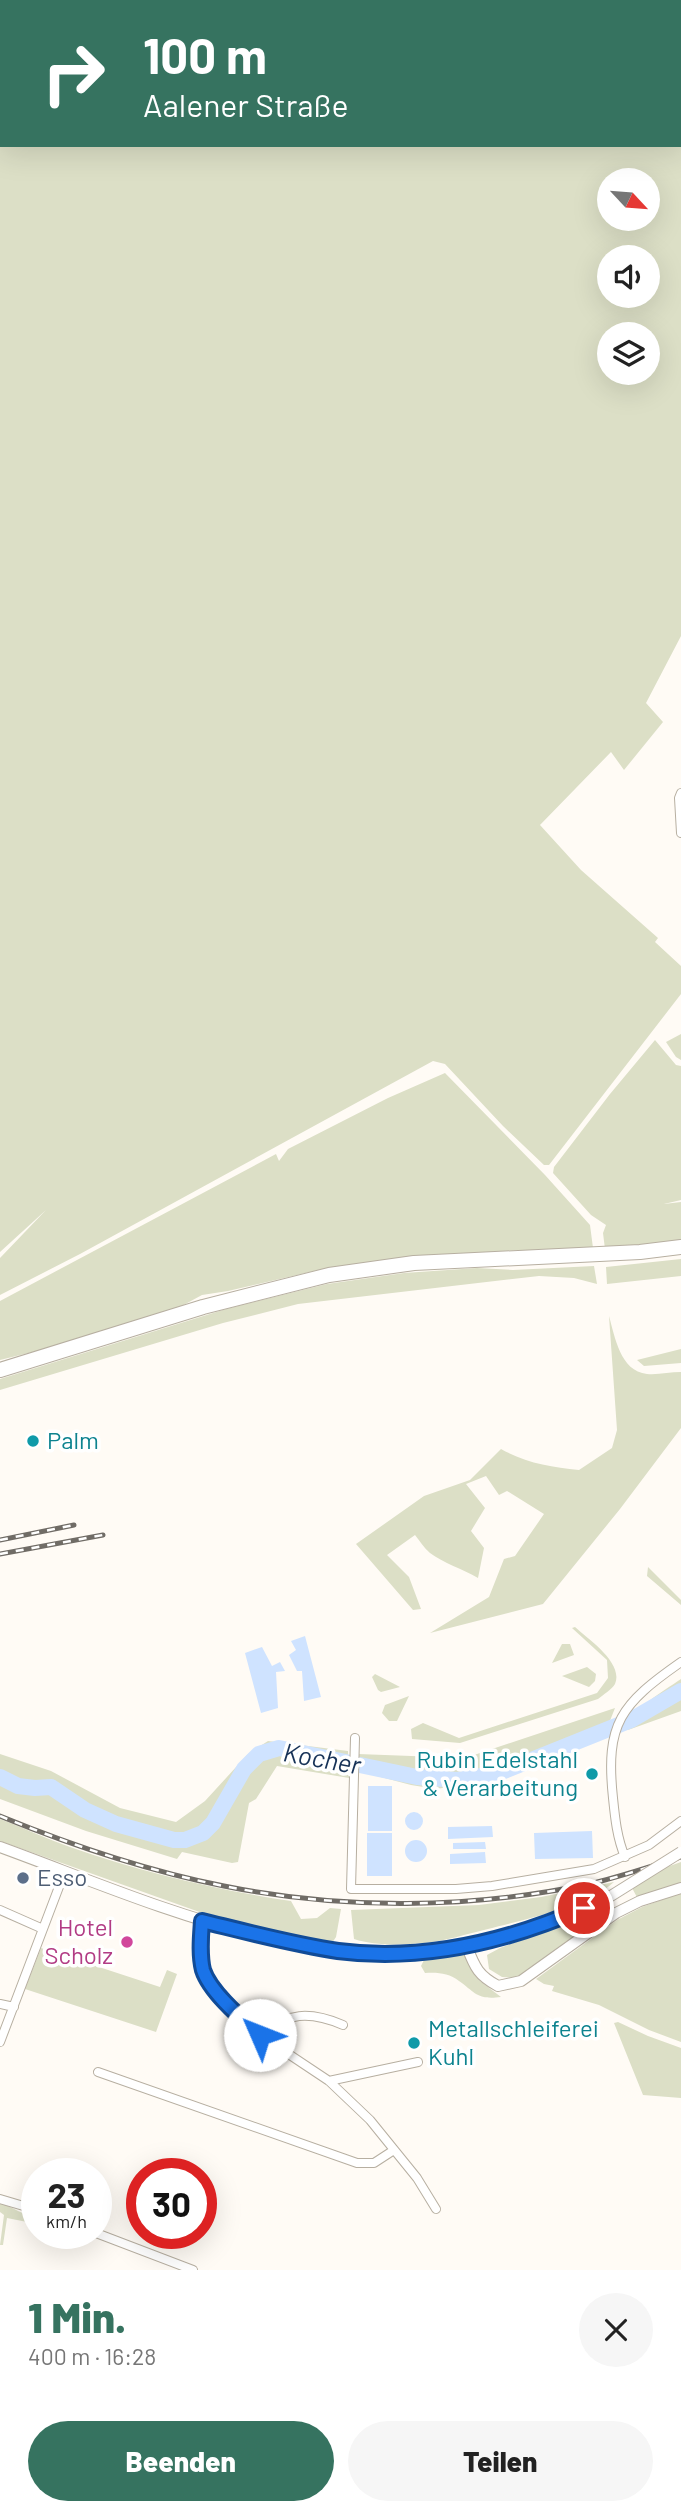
<!DOCTYPE html>
<html lang="de">
<meta charset="utf-8">
<style>
:root{--surface:#fff;--page:#f6f6f6;--text:#222;--muted:#767676;--accent:#367360}
body{margin:0;font-family:Barlow,sans-serif;background:var(--page);color:var(--text);height:100vh;display:flex;flex-direction:column;font-size:26px;white-space:nowrap}
*{box-sizing:border-box;margin:0}
p{font-size:23px;color:var(--muted)}
.icon{flex:none;width:38px;height:38px;fill:none;stroke:currentColor;stroke-width:2;stroke-linecap:round;stroke-linejoin:round}
.map{position:relative;height:2270px;overflow:hidden}
.side{display:flex;flex-direction:column;background:var(--surface);flex:1}
.side>*{flex:none}
.banner{position:absolute;left:0px;top:0px;width:682px;height:147px;box-shadow:0 7px 28px #0002;background:#367360;color:#fff;overflow:hidden}
.needle{width:46px;rotate:116deg}
.fabs{position:absolute;left:597px;top:168px;display:grid;gap:14px}
.fabs a{display:grid;place-items:center;width:63px;height:63px;border-radius:50%;background:var(--surface);box-shadow:0 7px 28px #0002;font-size:35px}
.speed{position:absolute;left:21px;top:2158px;display:flex;gap:14px;font-size:35px;font-weight:700;text-align:center}
.speed>*{display:grid;place-content:center;width:91px;height:91px;border-radius:50%;background:var(--surface);box-shadow:0 7px 28px #0002;line-height:1}
.speed small{font-size:18px;font-weight:400}
.speed .limit{border:10px solid #d22;background:#fff;color:#111}
.pin{position:absolute;display:grid;place-items:center;width:60px;height:60px;color:#fff;margin:-30px;border:4px solid #fff;border-radius:50%;box-shadow:0 2px 7px #0007}
.me{position:absolute;width:77px;margin:-38px;rotate:314deg;stroke-linejoin:round;filter:drop-shadow(0 0 5px #0008)}
.turn{display:flex;align-items:center;gap:24px;height:147px;padding:0 28px;font-size:32px}
.turn .icon{width:91px;height:91px;stroke-width:2.5}
.turn b{display:block;font-size:49px;line-height:60px}
.round{display:grid;place-items:center;flex:none;width:74px;height:74px;border-radius:37px;background:var(--page)}
.headline{display:flex;align-items:center;justify-content:space-between;height:119px;padding:0 28px}
h1{font-size:42px;font-weight:800;line-height:52px;color:var(--accent)}
.cta{display:flex;gap:14px;margin-top:auto;padding:14px 28px}
.cta a{flex:1;height:80px;border-radius:42px;background:var(--accent);color:#fff;font-size:28px;font-weight:800;line-height:80px;text-align:center}
.cta a+a{background:var(--page);color:var(--text)}
.map>svg:first-child{display:block}
.green{fill:#dcdfc6;fill-rule:evenodd}
.water{fill:#cfe3ff}
.lines{fill:none;stroke-linecap:round;stroke-linejoin:round}
.stream{stroke:#cfe3ff;stroke-width:2.5}
.river{stroke:#cfe3ff;stroke-width:16}
.minor-casing{stroke:#b7afa1;stroke-width:10}
.tertiary-casing{stroke:#b7afa1;stroke-width:12}
.trunk-casing{stroke:#b7afa1;stroke-width:16}
.minor{stroke:#fff;stroke-width:8}
.tertiary{stroke:#fff;stroke-width:10}
.trunk{stroke:#fff;stroke-width:14}
.rail-casing{stroke:#706c66;stroke-width:5}
.rail{stroke:#fff;stroke-width:2.5;stroke-dasharray:8;stroke-linecap:butt}
.tertiary-bridge-casing{stroke:#b7afa1;stroke-width:12;stroke-linecap:butt}
.tertiary-bridge{stroke:#fff;stroke-width:10}
.route-casing{stroke:#114b97;stroke-width:18}
.route{stroke:#1a73e8;stroke-width:12}
.culture-dot{fill:#0f9aa8;stroke:#fff;stroke-width:2.5}
.service-dot{fill:#5c6f8a;stroke:#fff;stroke-width:2.5}
.hotel-dot{fill:#d1479c;stroke:#fff;stroke-width:2.5}
.labels{text-anchor:middle;stroke-width:7;stroke-linejoin:round;paint-order:stroke}
.culture-label{font-size:24px;fill:#0d838f;stroke:#fff;text-anchor:start}
.service-label{font-size:24px;fill:#4e5e75;stroke:#fff;text-anchor:start}
.hotel-label{font-size:24px;fill:#b23c85;stroke:#fff;text-anchor:end}
.water-label{font-size:26px;font-style:italic;fill:#173257;stroke:#fff}
</style>
<div class="map">
<svg width="681" height="2270" viewBox="0 0 681 2270">
<rect width="100%" height="100%" fill="#fffbf5"/>
<path class="green" d="M 0,0 L 681,0 L 681,636 L 646,703 L 663,722 L 624,770 L 611,752 L 540,825 L 581,870 L 658,938 L 655,942 L 681,966 L 681,994 L 549,1165 L 544,1165 L 503,1126 L 445,1064 L 433,1061 L 80,1254 L 0,1295 L 0,1258 L 46,1210 L 0,1252 ZM 2,2 L 681,2 L 681,145 L 2,145 ZM 609,180 L 648,180 L 648,219 L 609,219 ZM 609,257 L 648,257 L 648,296 L 609,296 ZM 609,334 L 648,334 L 648,373 L 609,373 Z
M 681,1034 L 681,1060 L 676,1057 L 666,1042 Z
M 655,1040 L 676,1065 L 681,1066 L 681,1200 L 664,1204 L 681,1202 L 681,1240 L 605,1249 L 603,1233 L 606,1225 L 591,1215 L 553,1173 L 554,1167 L 610,1094 Z
M 445,1073 L 545,1175 L 590,1225 L 593,1248 L 500,1251 L 327,1268 L 228,1291 L 202,1295 L 178,1308 L 73,1342 L 0,1360 L 0,1301 L 276,1154 L 279,1161 L 288,1149 L 388,1098 Z
M 681,1259 L 681,1276 L 607,1284 L 606,1267 Z
M 594,1266 L 597,1284 L 574,1278 L 539,1276 L 298,1304 L 223,1323 L 0,1390 L 0,1379 L 226,1309 L 327,1284 L 404,1273 L 477,1268 L 513,1270 Z
M 609,1316 C 615,1337 620,1371 647,1374 C 658,1375 670,1372 681,1372 L 681,1428 L 620,1509 L 543,1604 L 430,1633 L 489,1597 L 504,1559 L 515,1556 L 544,1514 L 507,1491 L 499,1495 L 486,1476 L 466,1484 L 485,1508 L 471,1531 L 484,1548 L 478,1578 C 463,1569 443,1563 430,1553 C 424,1548 420,1541 415,1535 L 387,1555 L 409,1577 L 421,1609 L 413,1610 L 356,1544 L 424,1496 L 470,1480 L 501,1449 C 526,1463 551,1467 579,1470 L 612,1448 L 617,1430 Z
M 681,1349 L 681,1363 L 644,1366 L 637,1360 Z
M 648,1567 L 681,1600 L 681,1605 L 647,1576 Z
M 575,1627 C 588,1639 624,1663 615,1684 C 612,1689 603,1695 598,1699 L 460,1743 L 412,1739 L 411,1729 L 423,1723 L 459,1738 L 597,1693 L 608,1678 L 607,1660 L 572,1628 Z
M 562,1644 L 570,1644 L 574,1655 L 552,1663 Z
M 587,1667 L 596,1674 L 595,1681 L 589,1687 L 562,1676 Z
M 375,1674 L 400,1687 L 381,1692 L 378,1690 L 372,1677 Z
M 681,1679 L 681,1711 L 628,1730 C 635,1706 661,1693 681,1679 Z
M 409,1696 L 397,1721 L 389,1721 L 382,1713 L 385,1705 Z
M 615,1708 L 604,1736 L 495,1780 L 436,1789 L 411,1785 L 362,1772 L 358,1754 L 465,1758 Z
M 268,1741 L 348,1751 L 349,1778 L 277,1766 L 256,1799 L 249,1803 L 238,1862 L 232,1863 L 182,1852 L 177,1859 L 86,1831 L 0,1799 L 0,1754 L 51,1771 L 120,1808 L 176,1822 L 205,1801 L 248,1754 Z
M 0,1819 C 24,1828 47,1839 70,1847 C 142,1872 216,1890 291,1901 L 301,1919 L 317,1918 L 330,1908 L 341,1909 L 336,1937 L 332,1943 L 273,1936 L 236,1925 L 0,1841 Z
M 681,1862 L 681,1884 L 638,1899 L 632,1888 L 661,1869 Z
M 614,1882 C 585,1908 525,1919 488,1929 C 467,1934 445,1941 424,1943 C 402,1945 375,1946 354,1939 L 351,1910 L 479,1905 L 541,1897 Z
M 681,1893 L 681,2042 L 649,2030 L 599,2005 L 552,1991 L 554,1986 L 544,1984 L 536,1979 L 617,1920 L 642,1907 Z
M 582,1918 L 582,1931 L 516,1978 L 502,1977 L 489,1969 L 487,1955 L 500,1948 Z
M 41,1948 L 160,1987 L 167,1970 L 177,1974 L 156,2032 L 25,1989 Z
M 465,1954 L 480,1981 L 501,1997 C 477,2000 476,1993 459,1981 C 449,1973 437,1972 425,1973 L 421,1966 L 425,1958 Z
M 618,2022 L 648,2036 L 681,2048 L 681,2098 L 643,2095 L 614,2023 Z
M 0,2203 C 13,2207 23,2215 37,2218 L 37,2224 L 7,2218 L 3,2245 L 0,2245 L 4,2215 L 0,2212 Z"/>
<path class="water" d="M 305,1636 L 321,1697 L 304,1701 L 302,1671 L 297,1671 L 289,1655 L 296,1650 L 291,1641 Z
M 262,1647 L 272,1666 L 280,1662 L 285,1671 L 276,1672 L 278,1708 L 261,1713 L 245,1653 Z
M 368,1786 L 392,1786 L 392,1831 L 368,1831 Z
M405 1821a9 9 0 1 1 18 0a9 9 0 1 1-18 0Z
M 492,1826 L 493,1837 L 448,1839 L 448,1827 Z
M 592,1831 L 593,1858 L 535,1859 L 534,1833 Z
M 367,1833 L 392,1833 L 392,1876 L 367,1876 Z
M405 1851a11 11 0 1 1 22 0a11 11 0 1 1-22 0Z
M 485,1842 L 486,1849 L 453,1849 L 453,1843 Z
M 485,1852 L 486,1863 L 450,1864 L 450,1854 Z"/>
<g class="lines">
<path class="stream" d="M 342,1755 L 344,1760"/>
<path class="river" d="M 0,1777 L 18,1786 L 35,1788 L 51,1787 L 85,1810 L 116,1824 L 174,1840 L 185,1840 L 203,1833 L 213,1823 L 244,1769 L 259,1754 L 279,1748 L 417,1777 L 458,1780 L 499,1773 L 631,1720 L 681,1691"/>
<g class="minor-casing">
<path id="minor" d="M 681,793 L 679,798 L 681,833
M 355,1738 L 351,1889 L 456,1889 L 492,1886 L 594,1869 L 649,1845 L 681,1821
M 625,1857 C 617,1838 615,1818 613,1798 C 605,1723 621,1704 681,1662
M 0,1910 L 43,1929
M 202,1921 L 202,1968 L 208,1980 L 236,2013 L 260,2035 L 329,2081 L 370,2120 L 417,2178 L 436,2209
M 0,2004 L 14,2007
M 260,2035 C 287,2012 310,2011 343,2025
M 0,2042 L 65,1871
M 98,2072 L 357,2163 L 374,2163 L 394,2150
M 329,2081 L 418,2062
M 0,2199 L 37,2210
M 96,2233 L 193,2270"/>
</g>
<g class="tertiary-casing">
<path id="tertiary" d="M 0,1847 C 148,1901 304,1975 466,1947 C 515,1938 561,1919 606,1899
M 467,1947 C 475,1968 479,1976 498,1986 L 521,1981 L 616,1913 L 640,1901 L 681,1888"/>
</g>
<g class="trunk-casing">
<path id="trunk" d="M 0,1370 L 203,1307 L 329,1275 L 414,1263 L 640,1252 L 681,1247"/>
</g>
<use href="#minor" class="minor"/>
<use href="#tertiary" class="tertiary"/>
<use href="#trunk" class="trunk"/>
<g class="rail-casing">
<path id="rail" d="M 0,1540 L 74,1525
M 0,1554 L 103,1535
M 0,1816 C 71,1845 148,1871 224,1886 C 343,1910 470,1909 589,1884 C 620,1877 651,1866 681,1857"/>
</g>
<use href="#rail" class="rail"/>
<g class="tertiary-bridge-casing">
<path id="tertiary-bridge" d="M 606,1899 L 681,1852"/>
</g>
<use href="#tertiary-bridge" class="tertiary-bridge"/>
</g>
<g class="lines">
<g class="route-casing">
<path id="route" d="M 260,2035 C 242,2019 210,1992 203,1970 C 199,1954 201,1936 202,1921 C 247,1932 292,1944 338,1951 C 422,1962 508,1941 584,1908"/>
</g>
<use href="#route" class="route"/>
</g>
<g class="culture-dot">
<circle cx="33" cy="1441" r="7"/>
<circle cx="592" cy="1774" r="7"/>
<circle cx="414" cy="2043" r="7"/>
</g>
<circle class="service-dot" cx="23" cy="1878" r="7"/>
<circle class="hotel-dot" cx="127" cy="1942" r="7"/>
<g class="labels">
<g class="culture-label">
<text x="47" y="1449">Palm</text>
<text x="578" y="1768" text-anchor="end">Rubin Edelstahl<tspan x="578" dy="28">&amp; Verarbeitung</tspan></text>
<text x="428" y="2037">Metallschleiferei<tspan x="428" dy="28">Kuhl</tspan></text>
</g>
<g class="service-label">
<text x="37" y="1886">Esso</text>
</g>
<g class="hotel-label">
<text x="113" y="1936">Hotel<tspan x="113" dy="28">Scholz</tspan></text>
</g>
<g class="water-label">
<text transform="translate(322 1759) rotate(10)" y="9">Kocher</text>
</g>
</g>
</svg>
<div class="fabs">
<a><svg class="needle" viewBox="-14 -14 28 28"><path d="M0-13l5 13h-10z" fill="#e53935"/><path d="M0 13l5-13h-10z" fill="#767676"/></svg></a>
<a><svg class="icon" aria-label="sound" viewBox="0 0 24 24"><path d="M4 9h4l5-4v14l-5-4H4zM17 9q2 3 0 6"/></svg></a>
<a><svg class="icon" aria-label="layers" viewBox="0 0 24 24"><path d="M12 4l9 5-9 5-9-5zM3 14l9 5 9-5"/></svg></a>
</div>
<div class="speed"><div>23<small>km/h</small></div><div class="limit">30</div></div>
<div class="pin" style="left:584px;top:1908px;background:#d93025"><svg class="icon" aria-label="arrive" viewBox="0 0 24 24"><path d="M6 21V4h12l-3 4 3 4H6"/></svg></div>
<svg class="me" style="left:260px;top:2035px" viewBox="-20 -20 40 40"><circle r="19" fill="#fff"/><path d="M0-13L10 11 0 6-10 11z" fill="#1a73e8"/></svg>
<div class="banner">
<div class="turn"><svg class="icon" aria-label="right" viewBox="0 0 24 24"><path d="M7 20v-9h11M14 6l5 5-5 5"/></svg><div><b>100 m</b>Aalener Straße</div></div>
</div>
</div>
<section class="side">
<div class="headline"><div><h1>1 Min.</h1><p>400 m · 16:28</p></div><a class="round"><svg class="icon" aria-label="close" viewBox="0 0 24 24"><path d="M6 6l12 12M18 6L6 18"/></svg></a></div>
<div class="cta"><a>Beenden</a><a>Teilen</a></div>
</section>
